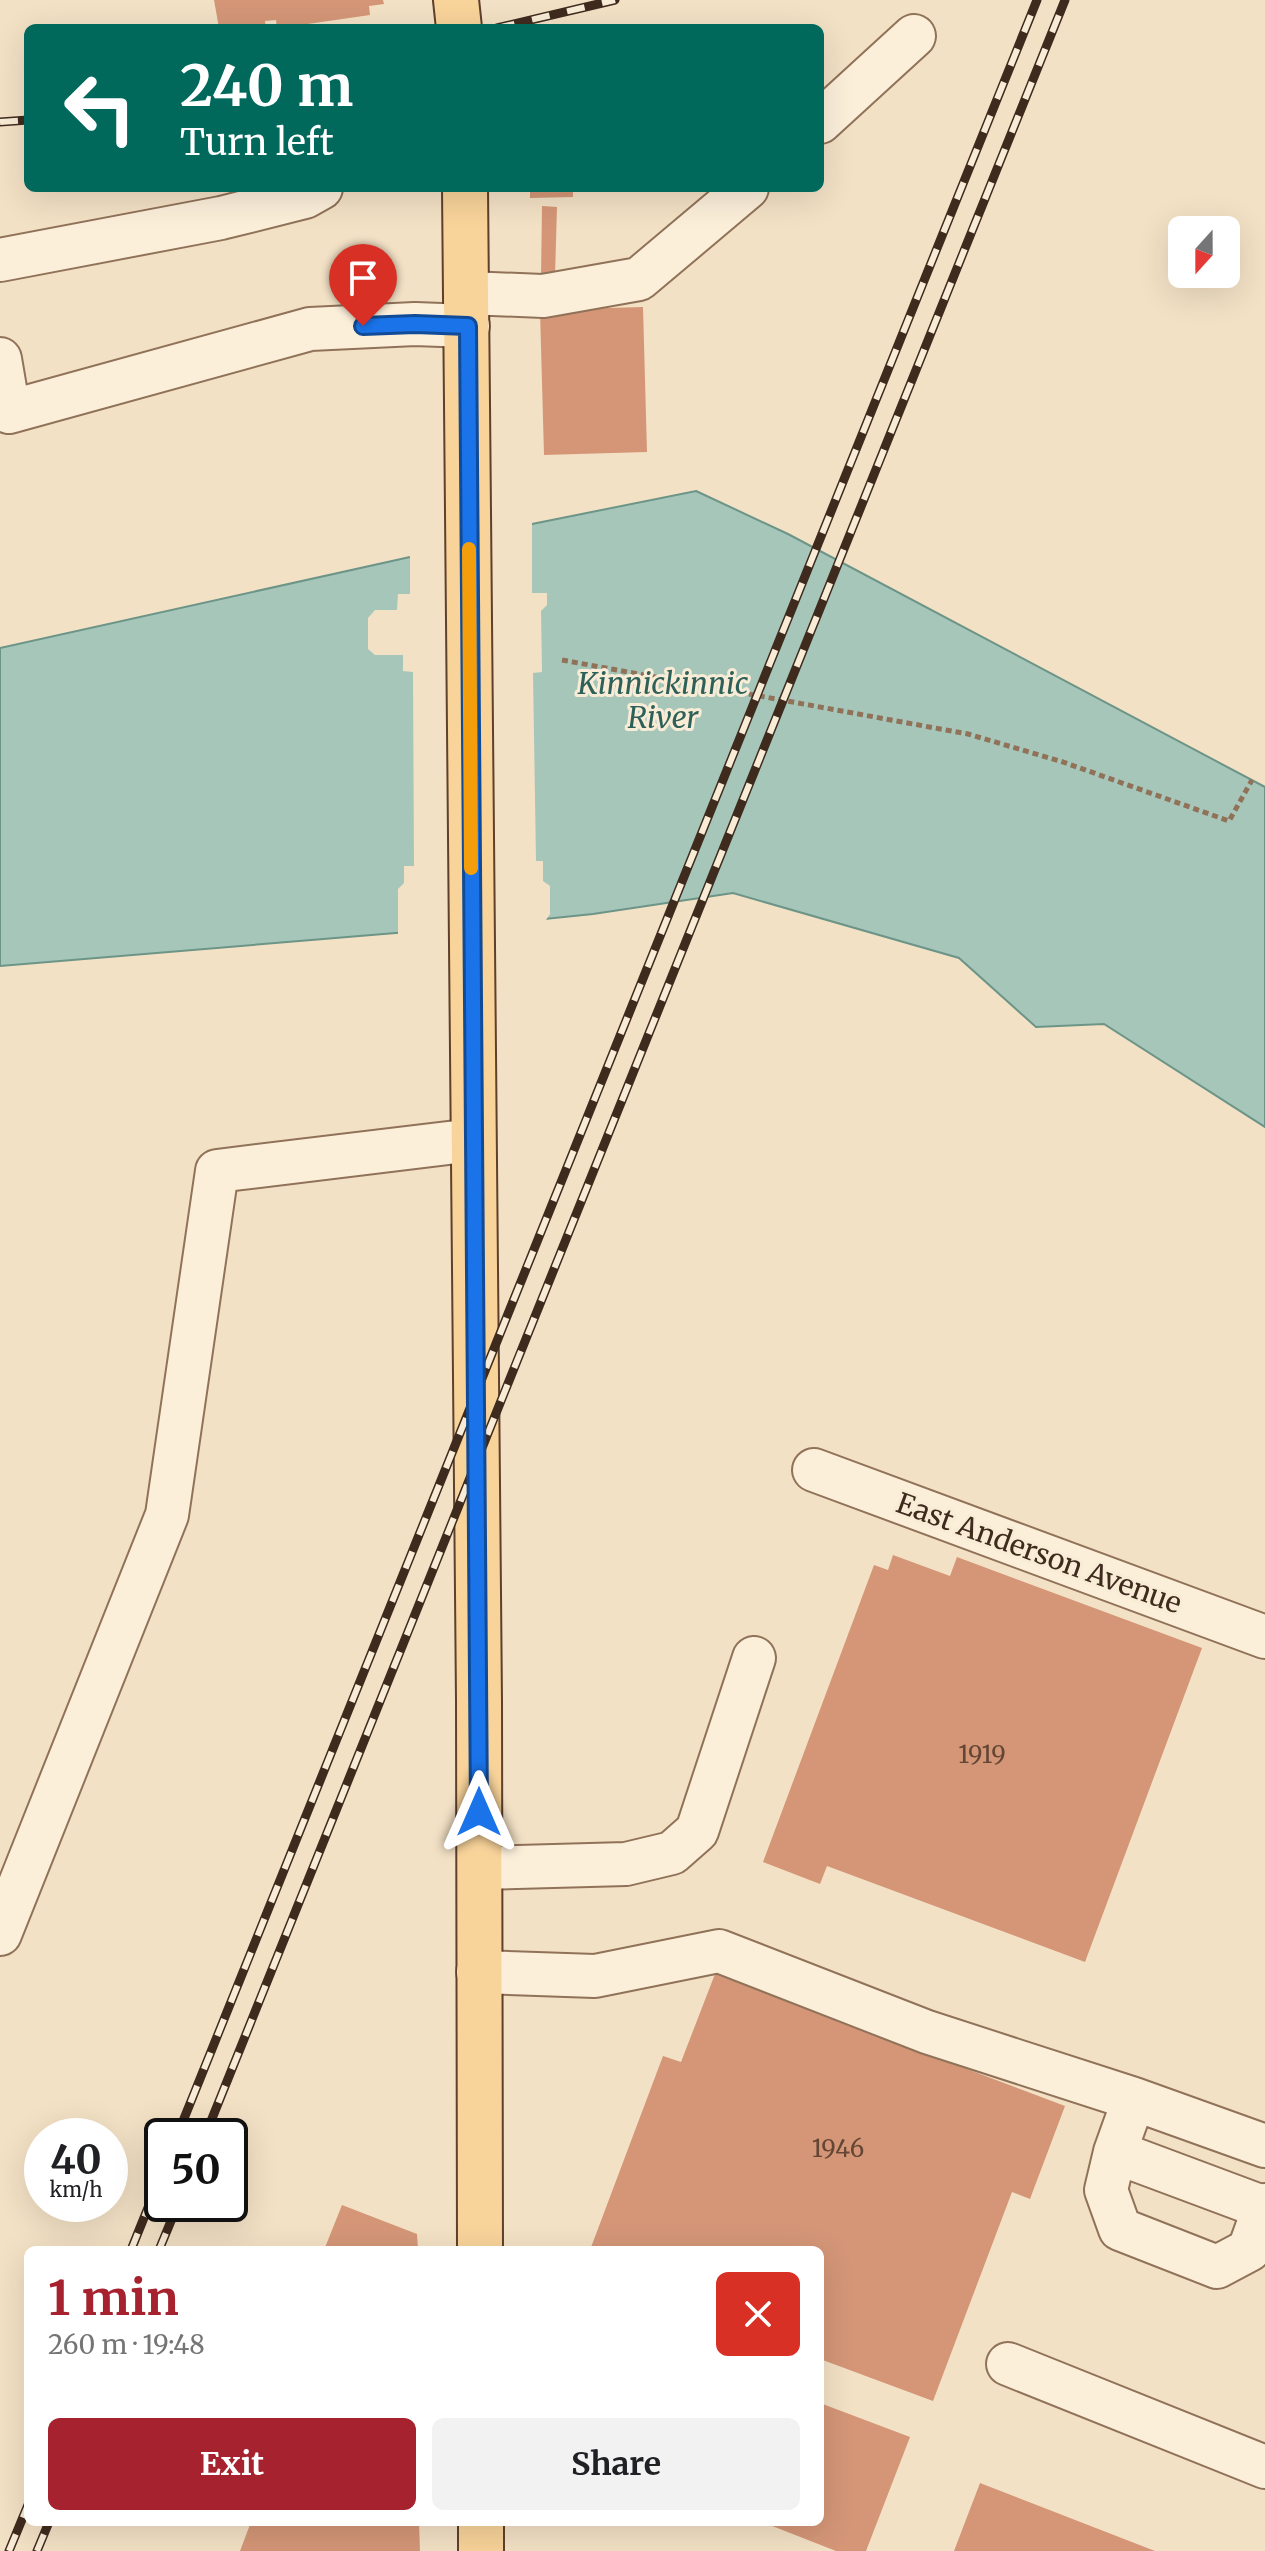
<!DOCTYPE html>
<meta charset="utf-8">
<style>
:root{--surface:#fff;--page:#f2f2f2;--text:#202124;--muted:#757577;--accent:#a5222e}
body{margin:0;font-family:Merriweather,serif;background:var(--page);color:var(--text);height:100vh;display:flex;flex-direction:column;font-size:30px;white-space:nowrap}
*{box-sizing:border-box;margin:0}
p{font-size:26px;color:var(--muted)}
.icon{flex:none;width:44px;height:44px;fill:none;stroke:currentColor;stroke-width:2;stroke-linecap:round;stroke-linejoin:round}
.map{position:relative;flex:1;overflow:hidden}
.side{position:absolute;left:24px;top:2246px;width:800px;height:280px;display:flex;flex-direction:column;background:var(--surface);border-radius:12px;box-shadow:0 8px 32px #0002}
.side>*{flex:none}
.hud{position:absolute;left:24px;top:24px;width:800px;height:168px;border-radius:12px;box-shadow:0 8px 32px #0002;background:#00695c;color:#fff;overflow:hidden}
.needle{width:52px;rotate:201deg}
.fabs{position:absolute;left:1168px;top:216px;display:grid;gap:16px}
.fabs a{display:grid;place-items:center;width:72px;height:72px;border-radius:12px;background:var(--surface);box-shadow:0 8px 32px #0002;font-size:40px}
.speed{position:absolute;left:24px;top:2118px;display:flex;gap:16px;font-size:40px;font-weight:700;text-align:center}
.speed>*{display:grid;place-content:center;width:104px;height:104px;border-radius:50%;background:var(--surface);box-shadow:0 8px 32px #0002;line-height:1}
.speed small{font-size:20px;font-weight:400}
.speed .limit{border:4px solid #111;border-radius:12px;background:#fff;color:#111}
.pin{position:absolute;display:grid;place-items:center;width:68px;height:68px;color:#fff;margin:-82px -34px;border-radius:50% 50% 50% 0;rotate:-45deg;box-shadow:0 0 8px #0007}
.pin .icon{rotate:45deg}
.me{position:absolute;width:88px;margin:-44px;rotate:0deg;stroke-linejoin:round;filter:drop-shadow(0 0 6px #0008)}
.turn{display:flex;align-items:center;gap:28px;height:168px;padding:0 24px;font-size:36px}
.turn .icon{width:104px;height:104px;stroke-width:2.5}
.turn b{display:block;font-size:56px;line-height:68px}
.round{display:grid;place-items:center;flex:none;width:84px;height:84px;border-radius:12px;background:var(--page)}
.head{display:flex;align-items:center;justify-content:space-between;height:136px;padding:0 24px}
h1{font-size:48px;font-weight:700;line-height:60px;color:var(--accent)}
.button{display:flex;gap:16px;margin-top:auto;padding:16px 24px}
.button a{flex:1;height:92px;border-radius:12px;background:var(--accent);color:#fff;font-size:32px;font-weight:700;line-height:92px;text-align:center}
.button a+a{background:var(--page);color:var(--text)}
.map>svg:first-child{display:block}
.water{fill:#a7c6ba;stroke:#6c9588;stroke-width:2}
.pier{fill:#f3e1c5}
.building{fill:#d49677}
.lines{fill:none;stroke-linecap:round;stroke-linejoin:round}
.minor-casing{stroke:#907259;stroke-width:46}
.major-casing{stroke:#5e402d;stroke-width:48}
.path{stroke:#907259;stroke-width:5;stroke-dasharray:6 4;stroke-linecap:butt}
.minor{stroke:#fcefda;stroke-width:42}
.major{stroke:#f8d39a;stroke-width:44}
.rail-casing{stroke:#3f2b1e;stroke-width:9}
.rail{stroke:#f9ecd6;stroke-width:6;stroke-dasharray:18;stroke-linecap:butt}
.route-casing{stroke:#114b97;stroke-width:20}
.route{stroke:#1a73e8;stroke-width:14}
.slow{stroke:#f59e0b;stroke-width:14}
.labels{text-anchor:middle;stroke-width:6;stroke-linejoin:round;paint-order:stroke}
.number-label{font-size:24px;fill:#644634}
.street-label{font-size:28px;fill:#3f2b1e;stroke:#f9ecd6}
.water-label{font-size:30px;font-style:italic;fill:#2c6058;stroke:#f9ecd6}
</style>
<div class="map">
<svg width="1265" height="2551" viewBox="0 0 1265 2551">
<rect width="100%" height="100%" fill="#f3e1c5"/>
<path class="water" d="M 696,491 L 788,534 L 1265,787 L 1265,1127 L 1104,1024 L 1036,1027 L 959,958 L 733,893 L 593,914 L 468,927 L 0,966 L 0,648 L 410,557 L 532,524 Z"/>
<path class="pier" d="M 532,520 L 532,593 L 547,593 L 547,605 L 541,611 L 542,672 L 533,673 L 536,861 L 543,861 L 543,881 L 550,886 L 550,914 L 544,923 L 398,937 L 398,889 L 404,883 L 404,866 L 414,866 L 413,672 L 403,671 L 403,655 L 375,655 L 368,649 L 368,618 L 375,610 L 397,610 L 398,594 L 410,594 L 410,553 Z"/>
<path class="building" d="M 214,0 L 383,0 L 384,4 L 369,6 L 370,15 L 280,28 L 277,28 L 276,20 L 265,21 L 266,28 L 219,28 Z
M 530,188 L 573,188 L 573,197 L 530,198 Z
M 542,206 L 557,207 L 555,277 L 541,277 Z
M 643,307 L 647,452 L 544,455 L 540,310 Z
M 893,1555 L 950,1576 L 957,1557 L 1202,1648 L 1085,1962 L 827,1866 L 820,1884 L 763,1862 L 874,1565 L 888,1570 Z
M 715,1974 L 1065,2106 L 1030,2199 L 1012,2192 L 933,2401 L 820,2359 L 820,2250 L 590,2250 L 663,2056 L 681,2062 Z
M 342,2205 L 417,2234 L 418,2250 L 324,2250 Z
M 820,2403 L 910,2437 L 866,2551 L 836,2551 L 762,2522 L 820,2522 Z
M 980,2483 L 1155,2551 L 954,2551 Z
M 251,2522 L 419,2522 L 420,2551 L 240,2551 Z"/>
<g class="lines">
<g class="minor-casing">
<path id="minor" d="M 820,122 L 914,36
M 0,260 L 221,218 L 305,197 L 321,188
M 468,293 L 543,296 L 639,279 L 747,188
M 0,359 L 9,412 L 310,329 L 415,324 L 468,326
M 814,1470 L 1265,1637
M 479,1868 L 626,1864 L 672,1853 L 697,1831 L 754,1658
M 0,1934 L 167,1515 L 217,1171 L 473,1140
M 478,1972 L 595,1976 L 719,1951 L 927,2032 L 1134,2099
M 1265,2146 L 1134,2099 L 1115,2152 L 1106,2190 L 1120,2229 L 1217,2267 L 1249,2250 L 1265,2205
M 1115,2152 L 1265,2208
M 1008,2364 L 1265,2467"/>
</g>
<g class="major-casing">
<path id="major" d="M 456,0 L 459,28
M 465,188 L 479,1701 L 480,2250
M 481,2522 L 481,2551"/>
</g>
<path class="path" d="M 562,660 L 968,734 L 1063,762 L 1229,821 L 1252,780"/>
<use href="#minor" class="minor"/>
<use href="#major" class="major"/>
<g class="rail-casing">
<path id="rail" d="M 497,28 L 615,0
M 0,122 L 28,120
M 177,2136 L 1037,0
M 205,2136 L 1065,0
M 131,2250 L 162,2173
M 159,2250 L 178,2204
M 9,2551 L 28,2505
M 37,2551 L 49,2522"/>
</g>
<use href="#rail" class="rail"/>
</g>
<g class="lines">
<g class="route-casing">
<path id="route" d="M 363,326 L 415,324 L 468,326 L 479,1812"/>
</g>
<use href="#route" class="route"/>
<path class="slow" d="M 469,549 L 471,868"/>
</g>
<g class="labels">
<g class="number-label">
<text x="982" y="1763">1919</text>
<text x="838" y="2157">1946</text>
</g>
<g class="street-label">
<text transform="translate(1039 1553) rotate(20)" y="10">East Anderson Avenue</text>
</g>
<g class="water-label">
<text x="663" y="694">Kinnickinnic<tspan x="663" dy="34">River</tspan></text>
</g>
</g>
</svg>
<div class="fabs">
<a><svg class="needle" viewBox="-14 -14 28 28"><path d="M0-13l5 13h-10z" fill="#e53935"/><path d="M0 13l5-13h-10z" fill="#757577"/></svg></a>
</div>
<div class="speed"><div>40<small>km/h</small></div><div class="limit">50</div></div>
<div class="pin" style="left:363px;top:326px;background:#d93025"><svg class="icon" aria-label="arrive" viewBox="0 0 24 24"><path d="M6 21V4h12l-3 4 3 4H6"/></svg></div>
<svg class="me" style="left:479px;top:1812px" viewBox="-20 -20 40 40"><path d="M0-17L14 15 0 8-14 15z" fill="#1a73e8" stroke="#fff" stroke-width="4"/></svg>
<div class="hud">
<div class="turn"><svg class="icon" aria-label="left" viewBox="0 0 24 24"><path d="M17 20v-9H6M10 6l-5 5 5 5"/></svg><div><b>240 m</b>Turn left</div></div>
</div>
<section class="side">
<div class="head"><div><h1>1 min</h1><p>260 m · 19:48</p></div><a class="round" style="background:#d93025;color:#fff"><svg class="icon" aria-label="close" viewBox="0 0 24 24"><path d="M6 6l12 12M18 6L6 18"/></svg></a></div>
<div class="button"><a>Exit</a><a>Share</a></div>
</section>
</div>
